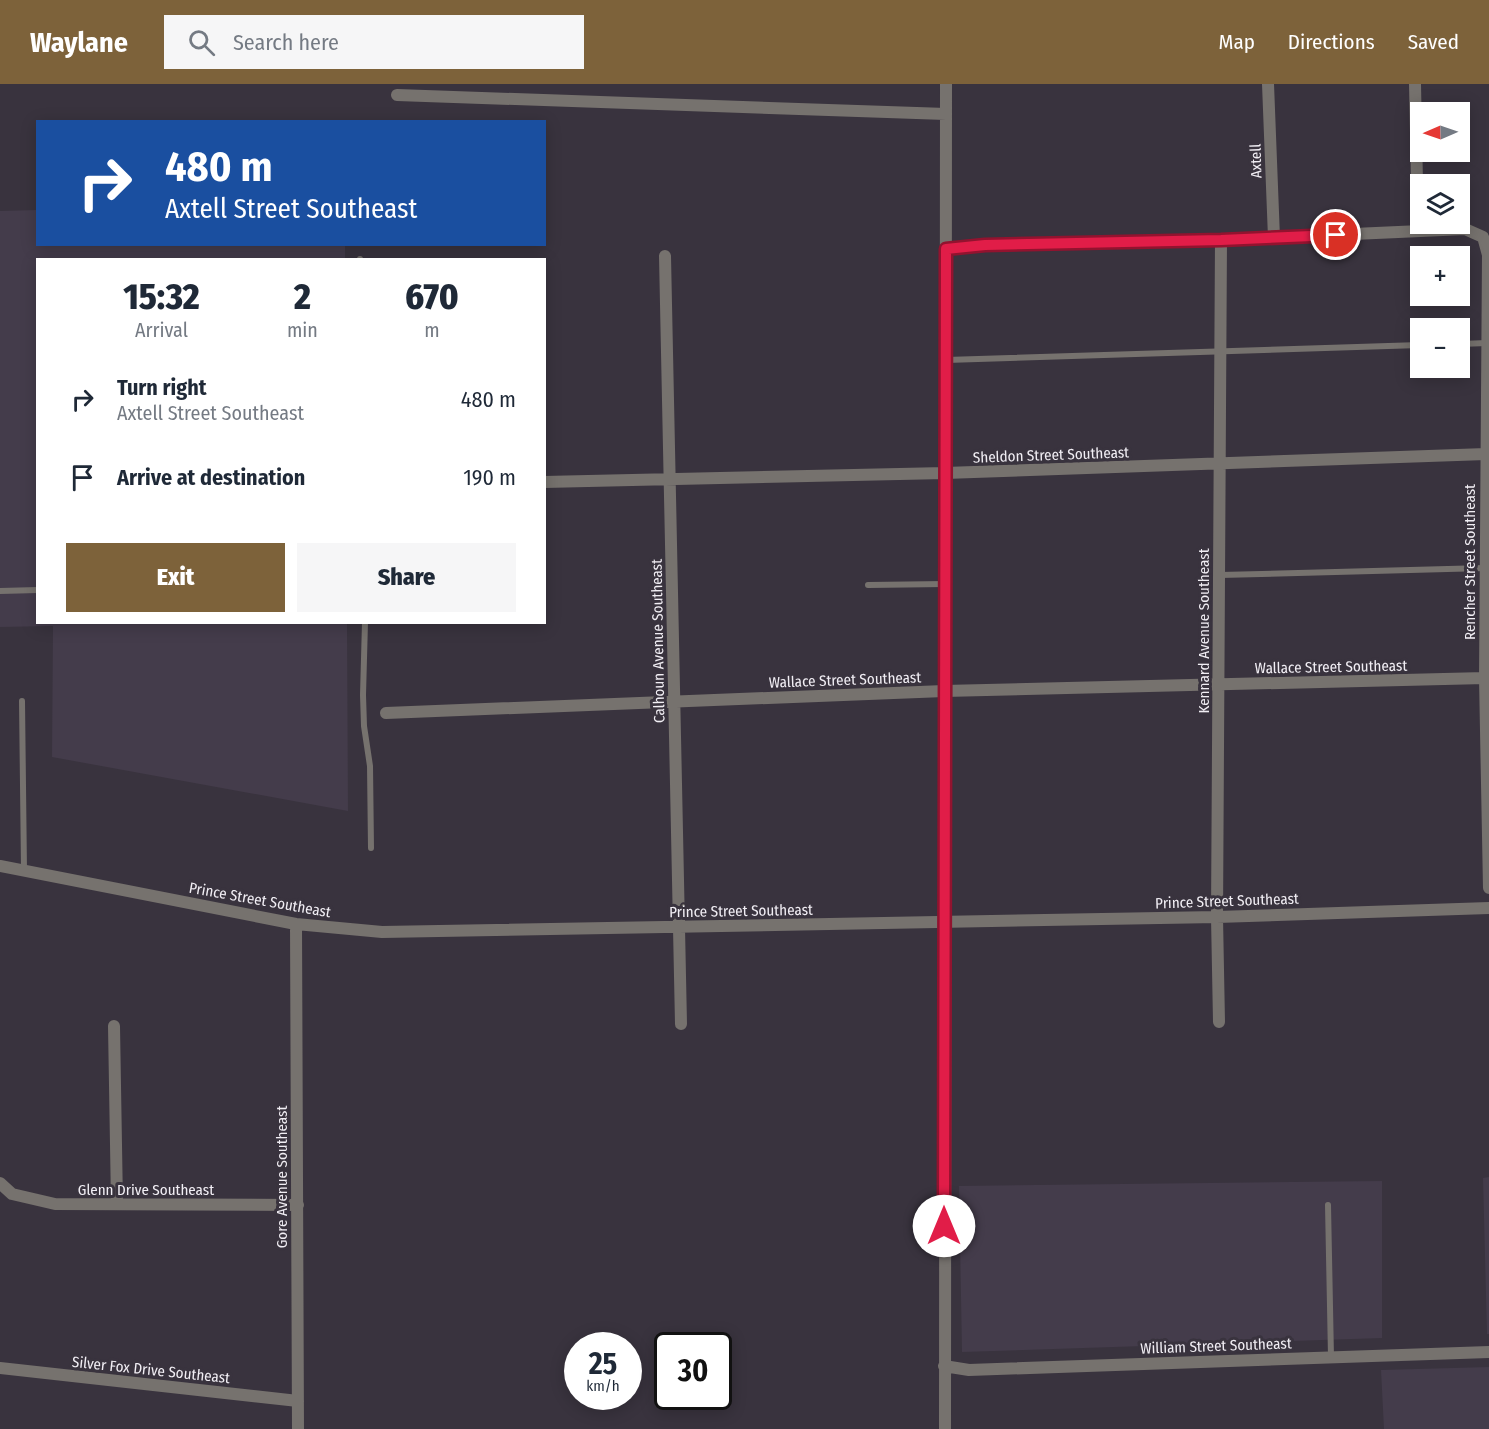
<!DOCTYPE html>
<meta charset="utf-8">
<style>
:root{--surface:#fff;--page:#f6f6f7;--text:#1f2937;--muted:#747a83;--accent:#7d623a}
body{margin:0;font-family:"Fira Sans Condensed",sans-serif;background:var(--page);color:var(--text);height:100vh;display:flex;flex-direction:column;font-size:22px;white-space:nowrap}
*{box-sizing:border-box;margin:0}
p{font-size:20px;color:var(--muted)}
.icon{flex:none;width:33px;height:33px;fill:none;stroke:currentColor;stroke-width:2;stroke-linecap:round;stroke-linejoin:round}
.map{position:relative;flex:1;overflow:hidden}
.sheet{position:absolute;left:36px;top:174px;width:510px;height:366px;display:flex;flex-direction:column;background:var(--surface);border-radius:0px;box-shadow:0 3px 15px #0003}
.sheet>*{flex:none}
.guide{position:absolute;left:36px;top:36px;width:510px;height:126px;border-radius:0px;box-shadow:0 3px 15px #0003;background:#1a4fa0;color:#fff;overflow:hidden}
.needle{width:39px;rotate:268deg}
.controls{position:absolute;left:1410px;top:18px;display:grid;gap:12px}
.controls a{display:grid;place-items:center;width:60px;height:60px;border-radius:0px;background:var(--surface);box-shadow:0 3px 15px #0003;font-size:30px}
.speed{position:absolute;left:564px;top:1248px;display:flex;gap:12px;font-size:30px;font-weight:700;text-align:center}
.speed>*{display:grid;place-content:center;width:78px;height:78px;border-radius:50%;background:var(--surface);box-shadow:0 3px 15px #0003;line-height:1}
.speed small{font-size:15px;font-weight:400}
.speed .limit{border:3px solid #111;border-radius:9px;background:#fff;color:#111}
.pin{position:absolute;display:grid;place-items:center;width:51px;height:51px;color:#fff;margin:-26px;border:3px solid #fff;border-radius:50%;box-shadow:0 2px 6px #0007}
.me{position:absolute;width:66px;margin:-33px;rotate:0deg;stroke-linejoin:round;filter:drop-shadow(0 0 4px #0008)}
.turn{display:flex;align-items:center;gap:21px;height:126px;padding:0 30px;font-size:27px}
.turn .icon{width:78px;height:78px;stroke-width:2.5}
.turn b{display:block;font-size:42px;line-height:51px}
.eta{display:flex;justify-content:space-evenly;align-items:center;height:102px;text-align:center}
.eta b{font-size:36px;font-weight:800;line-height:42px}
.button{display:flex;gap:12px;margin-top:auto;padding:12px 30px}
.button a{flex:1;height:69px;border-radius:0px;background:var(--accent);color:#fff;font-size:24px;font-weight:800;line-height:69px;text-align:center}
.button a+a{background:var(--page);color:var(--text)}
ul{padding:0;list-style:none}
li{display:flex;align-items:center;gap:18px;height:78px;padding:0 30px}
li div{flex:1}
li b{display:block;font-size:22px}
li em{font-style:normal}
header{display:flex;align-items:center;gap:36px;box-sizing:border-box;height:84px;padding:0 30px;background:var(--accent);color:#fff}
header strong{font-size:28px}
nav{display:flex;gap:33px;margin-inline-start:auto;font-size:21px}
.search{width:420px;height:54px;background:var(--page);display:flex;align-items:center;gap:15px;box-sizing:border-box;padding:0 21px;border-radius:0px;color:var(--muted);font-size:22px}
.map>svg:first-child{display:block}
.built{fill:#443c4b}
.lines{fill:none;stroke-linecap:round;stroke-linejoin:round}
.lane{stroke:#76726e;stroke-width:6}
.street{stroke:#76726e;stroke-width:12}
.route-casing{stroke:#92132f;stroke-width:15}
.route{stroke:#e11d48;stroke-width:10}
.labels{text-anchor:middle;stroke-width:6;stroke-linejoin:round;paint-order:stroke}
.street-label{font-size:15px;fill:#f1eef4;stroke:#39333e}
</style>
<header>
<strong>Waylane</strong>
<div class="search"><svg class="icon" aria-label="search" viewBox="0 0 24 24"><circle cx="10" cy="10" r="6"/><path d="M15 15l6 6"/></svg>Search here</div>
<nav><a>Map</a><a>Directions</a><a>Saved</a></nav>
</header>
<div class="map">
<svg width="1489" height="1345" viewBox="0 0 1489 1345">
<rect width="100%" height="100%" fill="#39333e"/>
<path class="built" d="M 37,126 L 38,160 L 345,161 L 345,176 L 38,176 L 38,538 L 347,539 L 348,727 L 52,673 L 53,542 L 0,543 L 0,127 Z
M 1489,1093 L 1489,1250 L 1487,1250 L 1483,1094 Z
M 1382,1097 L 1382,1254 L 962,1268 L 959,1102 Z
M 1489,1283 L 1489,1345 L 1384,1345 L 1381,1286 Z"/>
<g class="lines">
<path class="lane" d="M 360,175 L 360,176
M 1460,260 L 1487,259
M 946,276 L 1420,261
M 1220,491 L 1485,484
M 868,501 L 945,500
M 0,507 L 38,506
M 365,538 L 363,611 L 364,642 L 370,682 L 371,764
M 22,617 L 24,786
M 1328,1121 L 1331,1273"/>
<path class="street" d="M 1268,0 L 1274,154
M 1415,0 L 1418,147
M 397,11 L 946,30
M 946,165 L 985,161 L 1221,156 L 1465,145 L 1483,153 L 1488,171 L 1485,594 L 1489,804
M 665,172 L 681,940
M 544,398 L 945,389 L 1486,370
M 386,629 L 944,607 L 1485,594
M 0,782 L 296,840 L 382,848 L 1217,833 L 1489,824
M 296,840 L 298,1345
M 1219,938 L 1217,833 L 1221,156
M 114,942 L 117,1120
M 0,1099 L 12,1110 L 55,1120 L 298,1121
M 944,1282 L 969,1286 L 1489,1268
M 0,1284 L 298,1317
M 945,1345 L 946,0"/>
</g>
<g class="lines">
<g class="route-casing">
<path id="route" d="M 944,1142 L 946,165 L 985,161 L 1221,156 L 1336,151"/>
</g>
<use href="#route" class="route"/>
</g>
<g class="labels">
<g class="street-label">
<text transform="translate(1256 77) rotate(-92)" y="5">Axtell</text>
<text transform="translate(1051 371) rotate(-2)" y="5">Sheldon Street Southeast</text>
<text transform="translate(1470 478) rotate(-90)" y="5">Rencher Street Southeast</text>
<text transform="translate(1204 547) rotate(-90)" y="5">Kennard Avenue Southeast</text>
<text transform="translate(658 557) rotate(-91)" y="5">Calhoun Avenue Southeast</text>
<text transform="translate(1331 583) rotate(-1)" y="5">Wallace Street Southeast</text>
<text transform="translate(845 596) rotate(-2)" y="5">Wallace Street Southeast</text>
<text transform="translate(260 816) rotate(10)" y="5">Prince Street Southeast</text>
<text transform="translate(1227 817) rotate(-2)" y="5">Prince Street Southeast</text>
<text transform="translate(741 827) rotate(-1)" y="5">Prince Street Southeast</text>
<text transform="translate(282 1093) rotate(-90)" y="5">Gore Avenue Southeast</text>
<text x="146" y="1111">Glenn Drive Southeast</text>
<text transform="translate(1216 1262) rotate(-2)" y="5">William Street Southeast</text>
<text transform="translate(151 1286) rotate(6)" y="5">Silver Fox Drive Southeast</text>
</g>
</g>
</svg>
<div class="controls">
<a><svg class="needle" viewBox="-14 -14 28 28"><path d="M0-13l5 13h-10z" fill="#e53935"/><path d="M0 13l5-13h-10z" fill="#747a83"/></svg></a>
<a><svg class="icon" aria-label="layers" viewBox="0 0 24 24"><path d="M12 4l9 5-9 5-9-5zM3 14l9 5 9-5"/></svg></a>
<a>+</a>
<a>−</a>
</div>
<div class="speed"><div>25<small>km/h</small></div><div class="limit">30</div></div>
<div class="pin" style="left:1336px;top:151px;background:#d93025"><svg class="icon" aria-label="arrive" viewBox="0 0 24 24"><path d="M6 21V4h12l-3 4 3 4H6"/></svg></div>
<svg class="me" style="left:944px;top:1142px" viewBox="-20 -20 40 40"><circle r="19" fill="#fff"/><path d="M0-13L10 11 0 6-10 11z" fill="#e11d48"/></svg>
<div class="guide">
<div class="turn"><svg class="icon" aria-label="right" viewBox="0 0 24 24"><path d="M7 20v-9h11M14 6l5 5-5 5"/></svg><div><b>480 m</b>Axtell Street Southeast</div></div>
</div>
<section class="sheet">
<div class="eta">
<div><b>15:32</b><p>Arrival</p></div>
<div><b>2</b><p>min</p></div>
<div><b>670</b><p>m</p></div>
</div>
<ul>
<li><svg class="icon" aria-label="right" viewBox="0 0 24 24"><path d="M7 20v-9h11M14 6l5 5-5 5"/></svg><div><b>Turn right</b><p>Axtell Street Southeast</p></div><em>480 m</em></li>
<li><svg class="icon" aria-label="arrive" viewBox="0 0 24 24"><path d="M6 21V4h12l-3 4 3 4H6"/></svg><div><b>Arrive at destination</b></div><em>190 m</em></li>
</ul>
<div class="button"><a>Exit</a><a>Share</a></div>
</section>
</div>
